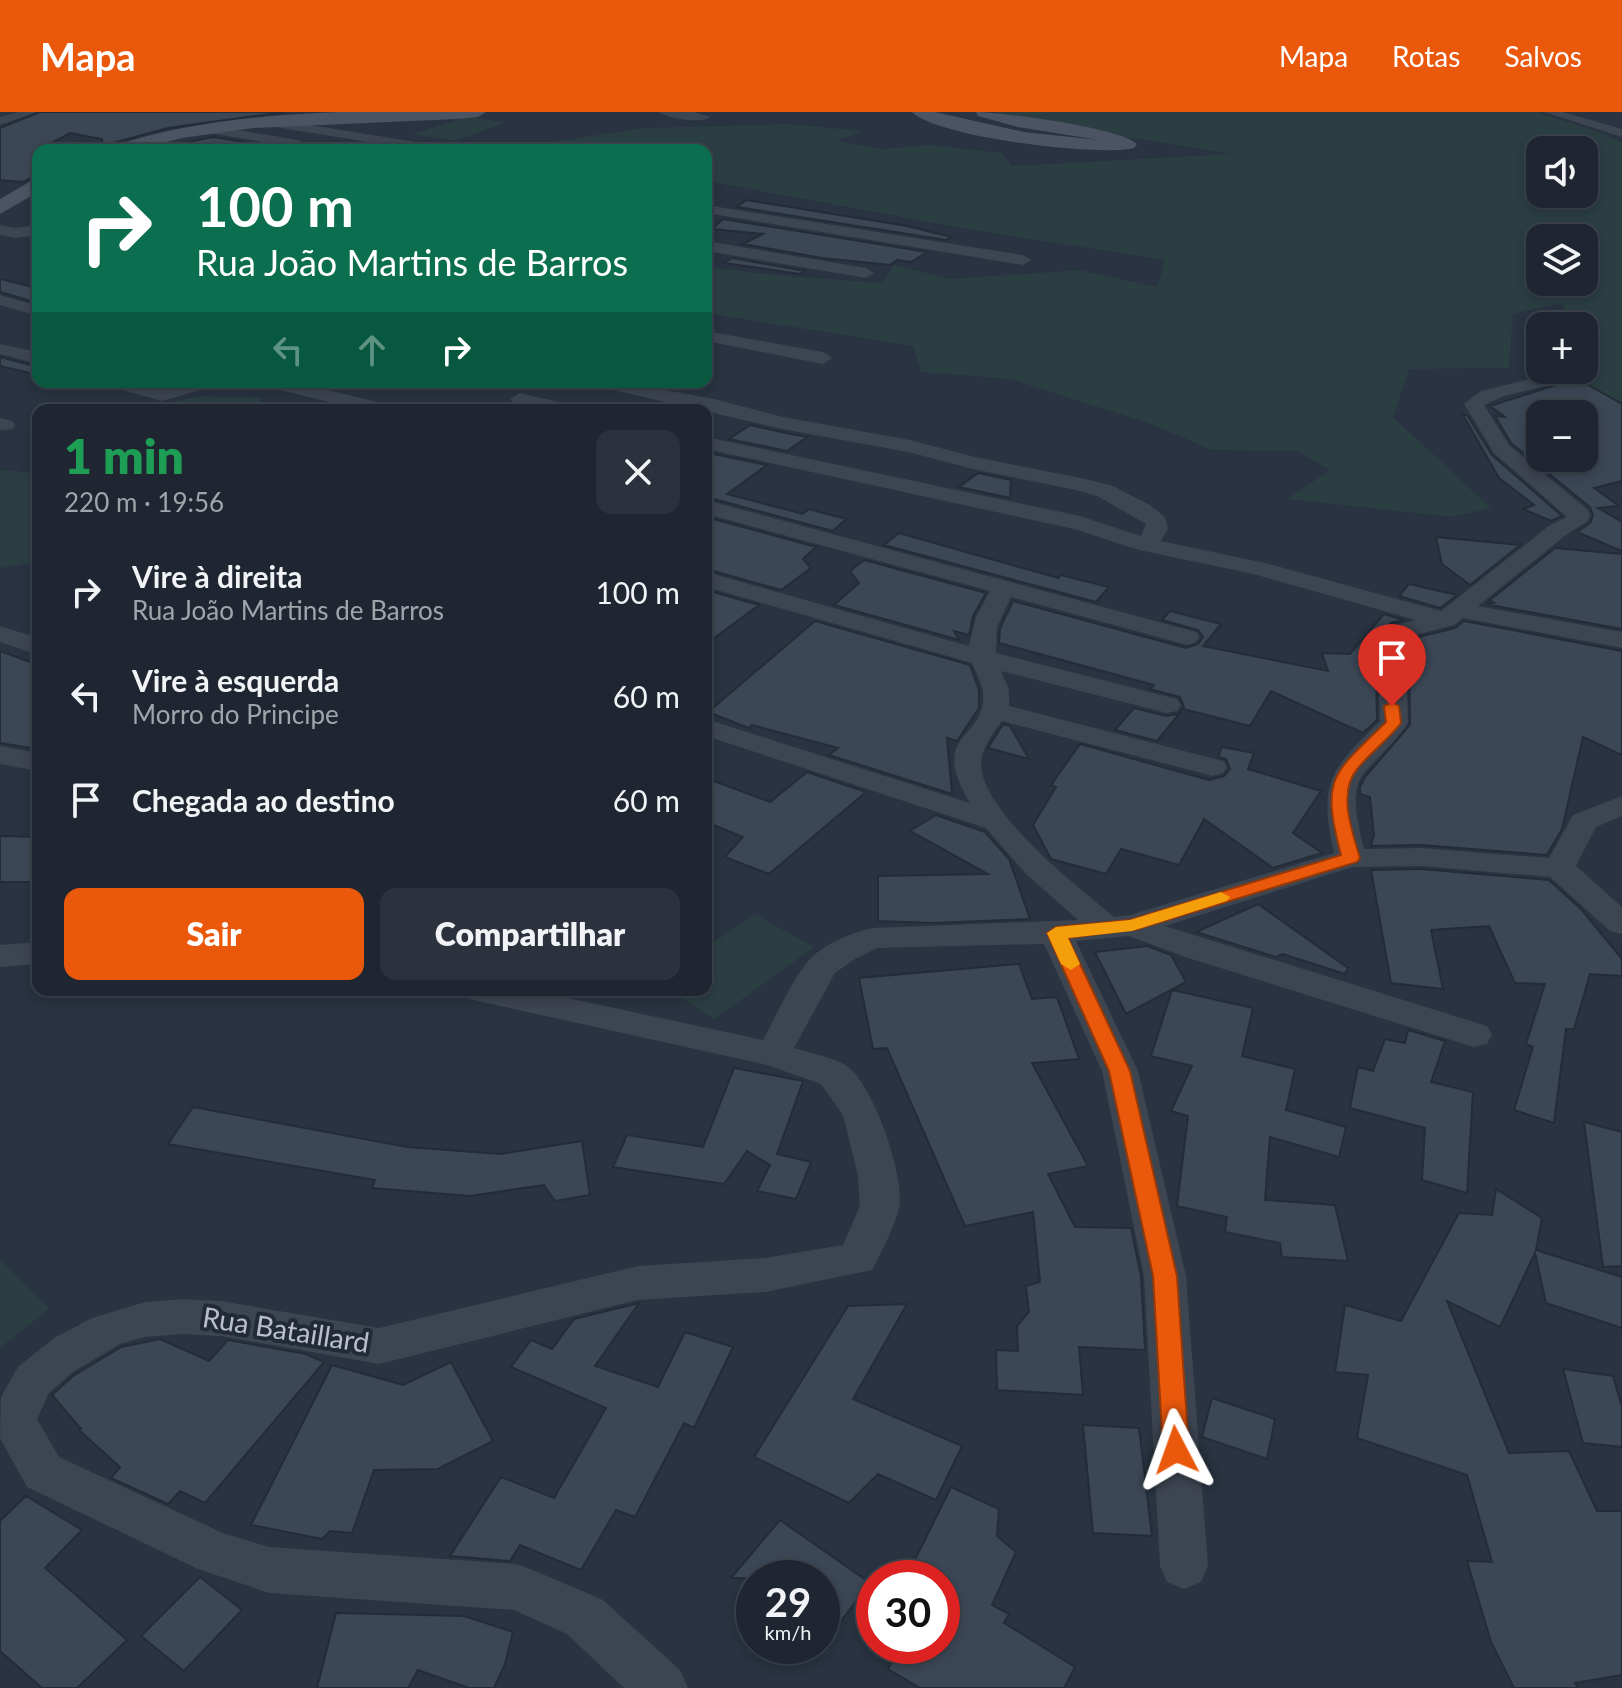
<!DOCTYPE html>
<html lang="pt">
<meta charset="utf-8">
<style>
:root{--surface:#1f2631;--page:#2c323d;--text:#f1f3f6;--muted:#a1a5ab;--line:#3c434d;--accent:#ea580c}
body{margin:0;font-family:Lato,sans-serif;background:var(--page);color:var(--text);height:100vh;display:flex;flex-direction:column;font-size:30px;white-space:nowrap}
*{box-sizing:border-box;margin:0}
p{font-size:26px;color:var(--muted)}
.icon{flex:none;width:44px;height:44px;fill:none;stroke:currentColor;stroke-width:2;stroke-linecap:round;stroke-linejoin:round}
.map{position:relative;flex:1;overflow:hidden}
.side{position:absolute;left:32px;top:292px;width:680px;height:592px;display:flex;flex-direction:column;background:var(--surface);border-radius:16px;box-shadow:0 4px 12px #0003,0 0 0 2px var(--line)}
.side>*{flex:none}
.banner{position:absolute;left:32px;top:32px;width:680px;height:244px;border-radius:16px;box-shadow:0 4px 12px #0003,0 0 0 2px var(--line);background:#0b6e4f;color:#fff;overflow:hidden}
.fabs{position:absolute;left:1526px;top:24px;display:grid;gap:16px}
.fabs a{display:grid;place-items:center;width:72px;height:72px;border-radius:16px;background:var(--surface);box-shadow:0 4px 12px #0003,0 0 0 2px var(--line);font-size:40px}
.speed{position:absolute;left:736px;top:1448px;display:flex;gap:16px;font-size:40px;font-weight:700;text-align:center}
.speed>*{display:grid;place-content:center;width:104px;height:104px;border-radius:50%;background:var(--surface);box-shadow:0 4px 12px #0003,0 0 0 2px var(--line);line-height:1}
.speed small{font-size:20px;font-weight:400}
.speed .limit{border:12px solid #d22;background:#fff;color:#111}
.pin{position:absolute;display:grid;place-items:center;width:68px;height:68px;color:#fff;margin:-82px -34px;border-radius:50% 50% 50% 0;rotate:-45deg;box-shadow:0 0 8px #0007}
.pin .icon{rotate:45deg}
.me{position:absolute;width:88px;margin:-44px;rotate:356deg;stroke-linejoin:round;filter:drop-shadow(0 0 6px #0008)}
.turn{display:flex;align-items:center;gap:28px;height:168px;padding:0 32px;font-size:36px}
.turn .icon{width:104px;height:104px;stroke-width:2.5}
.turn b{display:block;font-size:56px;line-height:68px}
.lanes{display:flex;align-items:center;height:76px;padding:0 32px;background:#0003;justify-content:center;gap:40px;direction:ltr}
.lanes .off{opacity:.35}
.round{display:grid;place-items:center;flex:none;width:84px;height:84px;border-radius:16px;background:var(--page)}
.head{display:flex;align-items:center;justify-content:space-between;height:136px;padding:0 32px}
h1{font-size:48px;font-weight:800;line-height:60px;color:#1e9e55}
.action{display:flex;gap:16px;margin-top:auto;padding:16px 32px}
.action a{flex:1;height:92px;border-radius:16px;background:var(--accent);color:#fff;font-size:32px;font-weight:800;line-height:92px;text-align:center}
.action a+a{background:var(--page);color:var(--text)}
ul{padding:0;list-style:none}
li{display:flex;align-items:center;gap:24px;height:104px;padding:0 32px}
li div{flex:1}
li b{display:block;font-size:30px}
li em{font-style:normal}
header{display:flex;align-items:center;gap:48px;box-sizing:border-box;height:112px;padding:0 40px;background:var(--accent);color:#fff}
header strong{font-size:38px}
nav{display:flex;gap:44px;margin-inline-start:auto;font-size:28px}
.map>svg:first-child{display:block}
.green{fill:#2b3e42;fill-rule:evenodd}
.building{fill:#3c4756;stroke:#242c38;stroke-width:2;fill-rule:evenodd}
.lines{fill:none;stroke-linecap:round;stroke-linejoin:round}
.street{fill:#3d4551;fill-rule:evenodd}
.secondary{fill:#4c5463;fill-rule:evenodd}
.route{fill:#ea580c;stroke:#983908;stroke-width:2}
.slow{fill:#f59e0b}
.labels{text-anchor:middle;stroke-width:8;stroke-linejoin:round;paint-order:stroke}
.near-street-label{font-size:28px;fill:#bac0cb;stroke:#222a36}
</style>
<header>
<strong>Mapa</strong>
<nav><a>Mapa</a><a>Rotas</a><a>Salvos</a></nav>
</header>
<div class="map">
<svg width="1622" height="1576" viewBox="0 0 1622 1576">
<rect width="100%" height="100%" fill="#293341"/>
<path class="green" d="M 995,0 L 1537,0 L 1607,23 L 1622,31 L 1622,301 L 1591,276 L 1584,253 L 1584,214 L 1571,214 L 1562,191 L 1513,202 L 1509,256 L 1409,257 L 1393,305 L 1491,396 L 1452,405 L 1287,387 L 1330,358 L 1297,339 L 1212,338 L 1151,312 L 1010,267 L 921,260 L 913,234 L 706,201 L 706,155 L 787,164 L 882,171 L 894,153 L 951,167 L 1079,158 L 1157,175 L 1165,148 L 967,117 L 706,69 L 706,38 L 560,38 L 537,32 L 644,16 L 789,12 L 864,19 L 838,29 L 879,37 L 929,33 L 1002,41 L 1011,54 L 1231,42 L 1032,10 ZM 1540,38 L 1584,38 L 1584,82 L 1540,82 ZM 1540,126 L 1584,126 L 1584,170 L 1540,170 Z
M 467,5 L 507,10 L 455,29 L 412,22 Z
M 198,284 L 262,286 L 257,298 L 139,298 Z
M 0,358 L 38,361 L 38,450 L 0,456 Z
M 755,802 L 814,835 L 715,907 L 668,878 L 706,878 L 706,835 Z
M 0,1147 L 49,1197 L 0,1236 Z"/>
<path class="building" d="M 40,0 L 284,0 L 168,16 L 112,31 L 107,38 L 104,38 L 102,27 L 70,21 L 38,38 L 38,62 L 23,70 L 0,68 L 0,16 Z
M 213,25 L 293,38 L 149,38 Z
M 746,88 L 907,114 L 951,125 L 946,128 L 737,95 Z
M 723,107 L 927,140 L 911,150 L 897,148 L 890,153 L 822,146 L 743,132 L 763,122 L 712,117 Z
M 732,146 L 805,159 L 800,162 L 724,151 Z
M 0,167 L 38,176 L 38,191 L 0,180 Z
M 0,245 L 38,255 L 38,263 L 0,254 Z
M 1581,269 L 1622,292 L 1622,369 L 1594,376 L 1619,394 L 1598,396 L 1622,410 L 1622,439 L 1577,420 L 1591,410 L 1593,403 L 1590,395 L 1511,331 L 1495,304 L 1505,305 L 1490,294 L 1562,271 ZM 1540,302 L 1584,302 L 1584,346 L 1540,346 Z
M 1463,303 L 1467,303 L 1492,343 L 1562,404 L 1551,409 L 1523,397 L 1534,393 L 1499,366 Z
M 750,313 L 781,320 L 807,325 L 787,339 L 729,327 Z
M 709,341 L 767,353 L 727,382 L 803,402 L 809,397 L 846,407 L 833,419 L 706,385 L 706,343 Z
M 978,361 L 1011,368 L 1010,386 L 959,375 Z
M 706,405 L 816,435 L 803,447 L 811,456 L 781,478 L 706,457 Z
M 899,421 L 1058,466 L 1061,463 L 1109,475 L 1096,490 L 884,433 Z
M 1436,425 L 1520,433 L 1470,473 L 1442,452 Z
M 1555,436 L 1622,442 L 1622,517 L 1485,492 L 1494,491 L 1490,488 Z
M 864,448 L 986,481 L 973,504 L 969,523 L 954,519 L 959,528 L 834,493 L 859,471 L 850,459 Z
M 1409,472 L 1457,483 L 1440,496 L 1399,484 Z
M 706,478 L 759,493 L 706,532 Z
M 1013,489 L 1186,536 L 1198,532 L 1203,525 L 1198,518 L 1162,508 L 1170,499 L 1221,512 L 1203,534 L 1328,559 L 1322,541 L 1350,542 L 1384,502 L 1404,508 L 1391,511 L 1383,523 L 1376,560 L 1377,608 L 1363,621 L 1271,579 L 1250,614 L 1183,597 L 1157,629 L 1115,618 L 1134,596 L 1166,604 L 1178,602 L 1184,595 L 1180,585 L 1150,577 L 1154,573 L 999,531 L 1000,516 Z
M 815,509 L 970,553 L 979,578 L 979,596 L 957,629 L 947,626 L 952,682 L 829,643 L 838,636 L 752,613 L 749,616 L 708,600 Z
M 1464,509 L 1622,539 L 1622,643 L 1583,625 L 1562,717 L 1547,743 L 1421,733 L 1371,734 L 1374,723 L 1370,685 L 1360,682 L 1360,675 L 1365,665 L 1410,613 L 1409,549 L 1414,526 L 1455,516 Z
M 0,539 L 38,553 L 38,630 L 30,636 L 0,631 Z
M 1003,612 L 1010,614 L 1029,647 L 988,636 Z
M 1080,632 L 1209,668 L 1224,664 L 1230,657 L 1226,647 L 1218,645 L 1222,635 L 1254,641 L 1248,657 L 1321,679 L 1293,721 L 1322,741 L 1273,756 L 1204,707 L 1179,753 L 1121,737 L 1106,762 L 1051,747 L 1033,713 L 1056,675 L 1051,673 Z
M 807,660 L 866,680 L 769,762 L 725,745 L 743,725 L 706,710 L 706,666 L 770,690 Z
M 936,703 L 985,720 L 1009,747 L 1030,807 L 933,811 L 878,809 L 878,764 L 988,762 L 910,719 Z
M 0,724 L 38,725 L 38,770 L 0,770 Z
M 1421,757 L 1549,768 L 1581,797 L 1622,847 L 1622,864 L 1590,862 L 1574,917 L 1566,917 L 1554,1011 L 1514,998 L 1533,935 L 1526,932 L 1545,872 L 1515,871 L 1489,814 L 1431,818 L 1443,877 L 1391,871 L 1371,758 Z
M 1258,792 L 1348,856 L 1345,862 L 1283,842 L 1276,845 L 1196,820 Z
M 1147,834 L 1171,843 L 1186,870 L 1126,902 L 1095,840 Z
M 1019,852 L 1032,887 L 1057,885 L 1079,947 L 1032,951 L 1088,1054 L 1048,1062 L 1075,1115 L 1131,1116 L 1141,1164 L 1145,1238 L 1079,1235 L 1083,1283 L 997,1278 L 996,1238 L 1018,1239 L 1017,1214 L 1029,1200 L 1026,1174 L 1040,1170 L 1033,1100 L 965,1114 L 887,936 L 873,937 L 859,866 Z
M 1172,878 L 1253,896 L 1242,944 L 1295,957 L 1286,998 L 1346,1015 L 1339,1045 L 1270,1025 L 1265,1088 L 1335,1093 L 1348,1149 L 1282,1145 L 1280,1131 L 1225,1120 L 1227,1105 L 1177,1094 L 1188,1004 L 1171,999 L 1192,954 L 1151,944 Z
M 1408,918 L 1445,929 L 1431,970 L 1473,980 L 1467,1081 L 1422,1068 L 1425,1016 L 1350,996 L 1358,955 L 1373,959 L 1385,927 L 1405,931 Z
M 734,956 L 803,969 L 777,1042 L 811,1050 L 796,1087 L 757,1079 L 770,1053 L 747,1039 L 724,1072 L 613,1055 L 627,1023 L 703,1035 Z
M 193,995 L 407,1035 L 500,1042 L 582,1029 L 590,1083 L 555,1089 L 544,1073 L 470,1084 L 372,1076 L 375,1068 L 168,1032 Z
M 1584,1010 L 1622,1020 L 1622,1154 L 1603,1155 Z
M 1496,1077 L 1542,1106 L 1536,1138 L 1622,1165 L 1622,1216 L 1546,1191 L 1535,1141 L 1500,1215 L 1447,1189 L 1509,1341 L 1569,1339 L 1597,1399 L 1622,1399 L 1622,1563 L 1575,1571 L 1578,1576 L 1514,1576 L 1491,1530 L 1467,1449 L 1492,1450 L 1467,1363 L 1357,1326 L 1368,1263 L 1335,1260 L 1345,1193 L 1401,1209 L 1459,1101 L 1492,1103 Z
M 639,1191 L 595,1254 L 658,1275 L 685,1220 L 733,1235 L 694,1316 L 684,1311 L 635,1405 L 616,1398 L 581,1458 L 520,1433 L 510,1449 L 450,1444 L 501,1365 L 554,1386 L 606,1296 L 511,1255 L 531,1228 L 552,1237 L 574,1207 Z
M 907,1192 L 853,1287 L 962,1334 L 936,1388 L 878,1362 L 849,1391 L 754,1345 L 848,1194 Z
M 160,1227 L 209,1249 L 228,1228 L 306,1242 L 324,1250 L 205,1391 L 180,1379 L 168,1392 L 111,1366 L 120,1355 L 79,1318 L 81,1317 L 52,1283 L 73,1264 L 121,1235 Z
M 451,1250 L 493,1329 L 438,1357 L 374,1358 L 352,1421 L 330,1419 L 322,1427 L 251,1413 L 332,1253 L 403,1273 Z
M 1563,1257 L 1613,1264 L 1622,1295 L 1622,1335 L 1583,1331 Z
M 1212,1286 L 1275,1307 L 1267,1347 L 1202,1325 Z
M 1083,1313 L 1139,1316 L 1152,1424 L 1093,1421 Z
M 951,1375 L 999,1397 L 997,1424 L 1016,1440 L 992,1493 L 1009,1502 L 1004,1511 L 1075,1555 L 1064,1576 L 920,1576 L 888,1557 L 901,1534 L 942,1534 L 942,1466 L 906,1466 Z
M 26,1384 L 82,1418 L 45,1456 L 127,1528 L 77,1576 L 42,1576 L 0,1539 L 0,1409 Z
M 780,1408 L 870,1471 L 822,1534 L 822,1466 L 731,1466 Z
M 200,1465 L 242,1498 L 184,1559 L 141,1524 Z
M 336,1501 L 464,1504 L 513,1520 L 505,1552 L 494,1576 L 469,1576 L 418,1558 L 408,1576 L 317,1576 Z"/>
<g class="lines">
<path class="street" d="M 18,0 L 37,0 L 0,13 L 0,5 Z
M 659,0 L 694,0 L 711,5 C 701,12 670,7 659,0 Z
M 1544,0 L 1563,0 L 1622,17 L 1622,25 Z
M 273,7 L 441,34 L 448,38 L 417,38 L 269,14 L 269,8 Z
M 207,13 L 299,28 L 305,32 L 299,36 L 203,20 L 203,14 Z
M 706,93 L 1023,143 L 1031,148 L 1023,153 L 706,101 Z
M 0,113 L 15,116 L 38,113 L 38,123 L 15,126 L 0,123 Z
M 706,129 L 866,156 L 874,161 L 866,166 L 706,139 Z
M 0,183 L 38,194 L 38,204 L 0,193 Z
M 706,219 L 823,240 L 832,246 L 823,252 L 706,229 Z
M 0,232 L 38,240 L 38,252 L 0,242 Z
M 1546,258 L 1564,258 L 1559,271 L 1504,284 L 1484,293 L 1509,333 L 1587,397 L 1590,402 L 1588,409 L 1566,423 L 1478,494 L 1622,520 L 1622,536 L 1463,506 L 1454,513 L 1412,524 L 1406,549 L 1408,611 C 1367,669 1342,651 1364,737 L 1421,736 L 1549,746 L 1573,703 L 1622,684 L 1622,704 L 1596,715 L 1576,754 L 1622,795 L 1622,822 L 1610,819 L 1550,765 L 1421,754 L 1353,755 L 1165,814 L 1487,914 L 1492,923 L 1487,932 L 1474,935 L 1185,845 L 1129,824 L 1076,829 L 1138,959 L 1186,1164 L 1208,1454 L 1201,1470 L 1184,1477 L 1167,1470 L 1160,1454 L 1144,1164 L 1102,959 L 1044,832 L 877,836 L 855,847 L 835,861 L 794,936 C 810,941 833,945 847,954 C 873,972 906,1066 899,1096 C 894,1117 881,1140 872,1158 L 765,1180 L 638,1188 L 379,1252 L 221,1224 L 183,1222 L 145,1225 L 120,1232 L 73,1260 L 49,1281 L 37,1307 L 59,1345 L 223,1421 L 269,1435 L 516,1452 L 533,1458 L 603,1488 L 680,1558 L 688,1576 L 624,1576 L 567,1522 L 514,1498 L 269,1481 L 198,1457 L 27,1375 L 0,1326 L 1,1285 L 18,1255 L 54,1226 L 92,1206 L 145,1190 L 183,1187 L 221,1189 L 379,1216 L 638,1154 L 765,1146 L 843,1133 L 860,1094 L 858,1064 L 843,1003 L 821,972 L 767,953 L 478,889 L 466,886 L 461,878 L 531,878 L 763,928 C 775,906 795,862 811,846 C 826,831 851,821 872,816 L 1078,808 L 1026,762 L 986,716 L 706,624 L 706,607 L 970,691 C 926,619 988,628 983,581 C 982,571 976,561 972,551 L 706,475 L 706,460 L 969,534 L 976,505 L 990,479 L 706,402 L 706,388 L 1196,520 L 1200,525 L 1196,530 L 1187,533 L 1011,485 L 997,515 L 996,541 L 1177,587 L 1181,593 L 1177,599 L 1167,601 L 1001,559 L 1009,578 L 1009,594 L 1223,649 L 1227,655 L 1223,661 L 1213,664 L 1002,609 C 993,622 981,636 981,653 C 983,701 1078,775 1114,805 L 1130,803 L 1334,741 C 1318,670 1330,658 1380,609 C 1380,579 1374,540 1392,514 L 1416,508 L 1253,462 L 1139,438 L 1074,417 L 706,337 L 706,325 L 1080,404 L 1141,424 L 1146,412 L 1097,384 L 1076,378 L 973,357 L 908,340 L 782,317 L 596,274 L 594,270 L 622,270 L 714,287 L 783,305 L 910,328 L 975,345 L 1086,367 L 1113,374 L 1150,393 L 1165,405 L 1168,417 L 1161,429 L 1265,451 L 1441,499 L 1550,413 L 1567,405 L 1494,341 L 1464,292 L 1481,279 L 1538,265 L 1544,263 Z
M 106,270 L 136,270 L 162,277 L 187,270 L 217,270 L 215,274 L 162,289 L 108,274 Z
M 261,270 L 294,270 L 394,294 L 397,298 L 363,298 L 263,274 Z
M 520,281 L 575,294 L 578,298 L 542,298 L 513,291 L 510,287 Z
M 0,306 L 12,309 L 15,313 L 12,317 L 0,318 Z
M 0,514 L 38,526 L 38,543 L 0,530 Z
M 0,634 L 38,641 L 38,659 L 0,652 Z
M 38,830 L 38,852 L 0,855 L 0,833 Z"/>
<path class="secondary" d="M 339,0 L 486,0 L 478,5 L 457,7 L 253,16 L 182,26 L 137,38 L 110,38 L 113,34 C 186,10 262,3 339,0 Z
M 912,0 L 935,0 L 1024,20 L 1099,28 L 1018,15 L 978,4 L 976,0 C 1002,0 1122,16 1137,32 L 1134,36 C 1099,45 936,25 912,0 Z
M 38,65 L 38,80 L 0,102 L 0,87 Z"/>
</g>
<path class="route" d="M 1392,590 L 1399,594 L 1401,611 C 1389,627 1371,640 1358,656 C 1337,680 1352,719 1360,746 L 1357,750 L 1138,817 L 1068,826 L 1130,959 L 1177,1164 L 1189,1338 L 1186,1346 L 1176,1350 L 1167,1346 L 1163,1338 L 1153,1164 L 1109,959 L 1047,821 L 1056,815 L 1130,808 L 1341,743 C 1321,665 1331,664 1386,610 L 1384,594 Z"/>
<path class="slow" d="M 1221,780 L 1230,785 L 1227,789 L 1132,819 L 1068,826 L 1080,852 L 1071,858 L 1061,852 L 1047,821 L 1056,815 L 1130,808 Z"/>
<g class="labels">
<g class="near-street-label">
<text transform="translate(286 1218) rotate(9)" y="10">Rua Bataillard</text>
</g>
</g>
</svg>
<div class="fabs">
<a><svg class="icon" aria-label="sound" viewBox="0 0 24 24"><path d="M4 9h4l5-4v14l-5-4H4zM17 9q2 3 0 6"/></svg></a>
<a><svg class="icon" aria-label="layers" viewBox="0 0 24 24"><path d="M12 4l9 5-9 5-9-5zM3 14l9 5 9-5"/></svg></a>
<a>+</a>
<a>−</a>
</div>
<div class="speed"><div>29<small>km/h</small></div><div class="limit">30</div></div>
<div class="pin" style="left:1392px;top:594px;background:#d93025"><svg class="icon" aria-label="arrive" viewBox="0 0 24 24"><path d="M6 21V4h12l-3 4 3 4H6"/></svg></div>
<svg class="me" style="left:1176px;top:1338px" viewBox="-20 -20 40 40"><path d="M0-17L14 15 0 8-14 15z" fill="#ea580c" stroke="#fff" stroke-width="4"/></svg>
<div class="banner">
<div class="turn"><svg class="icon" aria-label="right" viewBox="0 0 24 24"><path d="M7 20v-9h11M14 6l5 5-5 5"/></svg><div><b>100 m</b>Rua João Martins de Barros</div></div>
<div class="lanes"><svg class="icon off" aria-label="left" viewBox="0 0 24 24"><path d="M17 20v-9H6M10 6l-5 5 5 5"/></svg><svg class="icon off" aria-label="ahead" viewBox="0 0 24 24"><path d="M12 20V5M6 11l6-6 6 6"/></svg><svg class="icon" aria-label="right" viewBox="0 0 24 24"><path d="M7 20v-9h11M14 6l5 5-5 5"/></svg></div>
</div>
<section class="side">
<div class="head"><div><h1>1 min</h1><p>220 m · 19:56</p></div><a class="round"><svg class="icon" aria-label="close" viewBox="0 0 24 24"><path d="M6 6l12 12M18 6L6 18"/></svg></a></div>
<ul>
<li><svg class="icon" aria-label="right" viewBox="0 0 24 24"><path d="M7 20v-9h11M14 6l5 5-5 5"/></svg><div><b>Vire à direita</b><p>Rua João Martins de Barros</p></div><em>100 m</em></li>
<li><svg class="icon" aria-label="left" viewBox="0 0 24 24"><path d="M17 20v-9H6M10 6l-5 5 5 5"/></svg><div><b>Vire à esquerda</b><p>Morro do Principe</p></div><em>60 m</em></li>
<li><svg class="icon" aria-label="arrive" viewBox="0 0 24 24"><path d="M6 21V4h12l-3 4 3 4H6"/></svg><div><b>Chegada ao destino</b></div><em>60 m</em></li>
</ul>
<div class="action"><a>Sair</a><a>Compartilhar</a></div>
</section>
</div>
